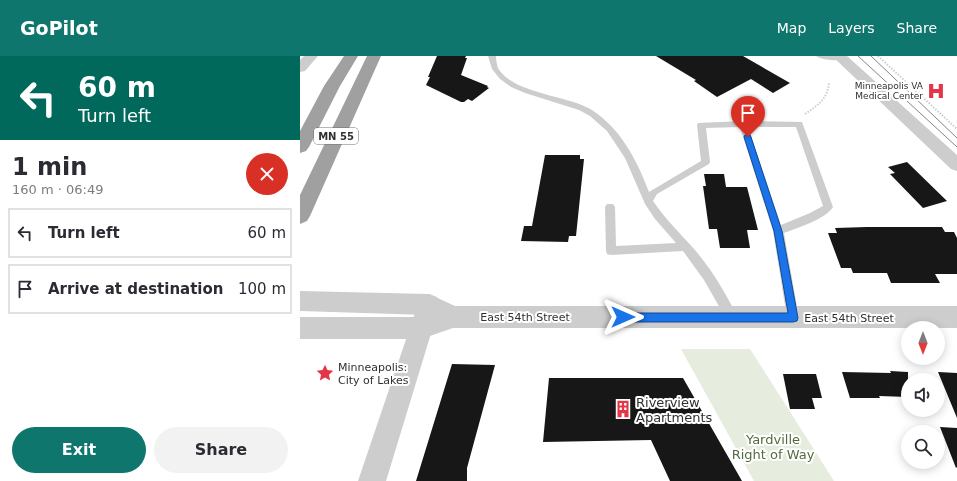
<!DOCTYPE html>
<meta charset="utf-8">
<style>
:root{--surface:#fff;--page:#f2f2f3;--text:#2b2b33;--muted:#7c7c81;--line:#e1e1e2;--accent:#0f766e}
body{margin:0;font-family:"DejaVu Sans",sans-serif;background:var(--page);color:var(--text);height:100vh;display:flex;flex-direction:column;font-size:15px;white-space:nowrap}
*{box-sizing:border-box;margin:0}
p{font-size:13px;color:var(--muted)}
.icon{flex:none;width:22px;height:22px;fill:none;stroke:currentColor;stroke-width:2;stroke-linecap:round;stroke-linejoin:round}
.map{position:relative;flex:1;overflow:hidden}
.details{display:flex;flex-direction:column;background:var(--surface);width:300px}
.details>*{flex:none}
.guide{background:#00695c;color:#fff;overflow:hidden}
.needle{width:26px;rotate:180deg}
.tools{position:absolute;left:601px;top:265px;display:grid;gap:8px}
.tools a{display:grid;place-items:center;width:44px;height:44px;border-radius:50%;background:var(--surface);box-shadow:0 2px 10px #0003;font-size:20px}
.pin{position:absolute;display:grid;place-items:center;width:34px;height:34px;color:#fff;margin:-41px -17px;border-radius:50% 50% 50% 0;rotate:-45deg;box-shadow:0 0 4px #0007}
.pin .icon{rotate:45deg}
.me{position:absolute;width:44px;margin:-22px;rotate:90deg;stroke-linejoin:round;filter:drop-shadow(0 0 3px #0008)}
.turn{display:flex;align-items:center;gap:14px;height:84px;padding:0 12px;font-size:18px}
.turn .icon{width:52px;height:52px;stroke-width:2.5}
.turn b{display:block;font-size:28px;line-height:34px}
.round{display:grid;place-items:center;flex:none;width:42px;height:42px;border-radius:21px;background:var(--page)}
.summary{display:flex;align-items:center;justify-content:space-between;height:68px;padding:0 12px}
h1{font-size:24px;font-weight:800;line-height:30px}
.primary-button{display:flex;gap:8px;margin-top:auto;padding:8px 12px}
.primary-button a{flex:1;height:46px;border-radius:24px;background:var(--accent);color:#fff;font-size:16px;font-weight:800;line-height:46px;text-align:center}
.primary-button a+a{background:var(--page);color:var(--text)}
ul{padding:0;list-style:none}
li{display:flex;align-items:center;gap:12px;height:50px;margin:0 8px 6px;padding:0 4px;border:2px solid var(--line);border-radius:0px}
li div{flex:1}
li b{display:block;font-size:15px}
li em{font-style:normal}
header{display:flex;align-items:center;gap:24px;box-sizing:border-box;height:56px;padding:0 20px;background:var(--accent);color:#fff}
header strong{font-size:19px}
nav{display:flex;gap:22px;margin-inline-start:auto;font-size:14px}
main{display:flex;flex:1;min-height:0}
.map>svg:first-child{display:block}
.green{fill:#e6edde}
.building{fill:#171717}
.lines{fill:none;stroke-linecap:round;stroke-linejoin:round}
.path{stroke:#cdcdcd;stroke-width:2;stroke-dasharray:1.5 1.5;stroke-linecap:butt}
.service{fill:#cdcdcd;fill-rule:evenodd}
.minor{fill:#cdcdcd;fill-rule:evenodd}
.tertiary{fill:#cdcdcd;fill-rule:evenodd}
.trunk{fill:#a0a0a0;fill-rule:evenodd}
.tram{stroke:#858585;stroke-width:1}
.route{fill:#1a73e8;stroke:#114b97}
.labels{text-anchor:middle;stroke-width:4;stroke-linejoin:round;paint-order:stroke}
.far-poi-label{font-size:9px;fill:#303030;stroke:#fff;text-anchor:end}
.shield{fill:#fff;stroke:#6e6e6e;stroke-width:1}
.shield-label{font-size:10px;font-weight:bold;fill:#303030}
.street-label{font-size:11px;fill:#303030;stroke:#fff}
.poi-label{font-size:11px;fill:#303030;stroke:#fff;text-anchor:start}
.near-poi-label{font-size:13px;fill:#303030;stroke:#fff;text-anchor:start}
.near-park-label{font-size:13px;fill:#546b3e;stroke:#fff}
</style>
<header>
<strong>GoPilot</strong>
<nav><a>Map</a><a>Layers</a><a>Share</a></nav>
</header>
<main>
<section class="details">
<div class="guide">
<div class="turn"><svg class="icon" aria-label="left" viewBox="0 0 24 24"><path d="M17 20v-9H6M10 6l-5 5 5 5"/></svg><div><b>60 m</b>Turn left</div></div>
</div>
<div class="summary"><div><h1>1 min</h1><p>160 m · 06:49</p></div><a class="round" style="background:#d93025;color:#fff"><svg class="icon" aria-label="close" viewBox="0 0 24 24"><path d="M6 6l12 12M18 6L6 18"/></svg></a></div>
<ul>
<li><svg class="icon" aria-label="left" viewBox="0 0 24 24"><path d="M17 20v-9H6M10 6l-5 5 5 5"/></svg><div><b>Turn left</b></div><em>60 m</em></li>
<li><svg class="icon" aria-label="arrive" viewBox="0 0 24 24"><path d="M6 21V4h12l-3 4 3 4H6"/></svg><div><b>Arrive at destination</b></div><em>100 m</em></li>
</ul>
<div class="primary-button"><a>Exit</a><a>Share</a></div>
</section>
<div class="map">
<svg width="657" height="425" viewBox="0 0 657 425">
<rect width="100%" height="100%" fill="#fff"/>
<path class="green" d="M 381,293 L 450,293 L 534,425 L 454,425 Z"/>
<path class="building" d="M 137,0 L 166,0 L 165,2 L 167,2 L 161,19 L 188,30 L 187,31 L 189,32 L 172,45 L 168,43 L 164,46 L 161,46 L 126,29 L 130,21 L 128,21 Z
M 356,0 L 443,0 L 490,27 L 473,37 L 451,23 L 417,41 L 394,25 L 396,24 Z
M 245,99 L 280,99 L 280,103 L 284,103 L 276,180 L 269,180 L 268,186 L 221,185 L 224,170 L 232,170 Z
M 607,106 L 647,145 L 623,152 L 590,118 L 595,117 L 588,111 Z
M 404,118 L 424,118 L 426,131 L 447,131 L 458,174 L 447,174 L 450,192 L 420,192 L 417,173 L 409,173 L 403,130 L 406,130 Z
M 567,171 L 642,171 L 645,176 L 654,176 L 657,182 L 657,218 L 635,218 L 640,227 L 591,227 L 587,217 L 553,217 L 551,212 L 541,212 L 528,177 L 537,177 L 535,172 Z
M 152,308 L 195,309 L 167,412 L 167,425 L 116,425 Z
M 590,315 L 608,316 L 608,341 L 579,340 L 580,342 L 550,342 L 542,316 L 591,317 Z
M 638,316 L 657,317 L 657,362 Z
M 483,318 L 516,318 L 522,342 L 512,342 L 515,353 L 490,353 Z
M 249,322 L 383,322 L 442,425 L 370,425 L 351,384 L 243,386 Z
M 640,371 L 657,372 L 657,411 L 656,412 Z"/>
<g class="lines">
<path class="path" d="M 578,0 L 657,73
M 505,58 C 518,49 528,43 529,26"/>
<path class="service" d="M 188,0 L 196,0 C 196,4 197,9 198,12 C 213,38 268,39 292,54 C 321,73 337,104 349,136 L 401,105 L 397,69 L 398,67 L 443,65 L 502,66 L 533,151 C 526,163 497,172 484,177 L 499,262 L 497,266 L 493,267 L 489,266 L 487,262 L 473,175 L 440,71 L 406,72 L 410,106 L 409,108 L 357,138 L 353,145 C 365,163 381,178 395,194 C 412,214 427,239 438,262 L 436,266 L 432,267 L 428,266 L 404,224 L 383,195 L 311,199 L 307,198 L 306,195 L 305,151 L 307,148 L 313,148 L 315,151 L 316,190 L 376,187 L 355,163 L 345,148 L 325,102 L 307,75 L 290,60 L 279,54 L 225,37 L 211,31 L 200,23 L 192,13 ZM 448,71 L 496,71 L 523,150 L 510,157 L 481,169 Z
M 516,0 L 541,0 L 545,2 C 539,6 522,4 516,0 Z"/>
<path class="minor" d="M 4,0 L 18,0 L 5,15 L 0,16 L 0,4 Z
M 129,238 L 137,241 L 140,248 L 86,425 L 58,425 L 118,248 L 121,241 Z"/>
<path class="tertiary" d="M 532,0 L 547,0 L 657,99 L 657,115 L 651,113 Z
M 0,235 L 129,238 L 155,250 L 657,250 L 657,272 L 153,272 L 121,283 L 0,283 L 0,261 L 121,261 L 127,259 L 0,255 Z"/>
<path class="trunk" d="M 44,0 L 58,0 L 40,30 L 9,91 L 6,95 L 0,97 L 0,75 L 24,30 Z
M 67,0 L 81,0 L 10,160 L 7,165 L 0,168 L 0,139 Z"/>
<path class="tram" d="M 558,0 L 657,91
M 571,0 L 657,82"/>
</g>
<path class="route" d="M 445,79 L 450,79 L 451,81 L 482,175 L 498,262 L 497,265 L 493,266 L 323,266 L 320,265 L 318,261 L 320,258 L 323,257 L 488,257 L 474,175 L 444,81 Z"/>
<defs>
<g id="hospital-bare" transform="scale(1.38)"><path d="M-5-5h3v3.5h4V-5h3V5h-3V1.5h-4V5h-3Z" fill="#e23748" stroke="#fff" stroke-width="2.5" paint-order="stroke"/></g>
<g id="sight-bare" transform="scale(1.38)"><path d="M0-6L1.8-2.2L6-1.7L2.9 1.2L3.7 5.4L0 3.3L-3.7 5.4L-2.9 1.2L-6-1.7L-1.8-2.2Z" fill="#e23748" stroke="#fff" stroke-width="2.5" paint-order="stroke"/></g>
<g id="building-bare" transform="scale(1.38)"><path d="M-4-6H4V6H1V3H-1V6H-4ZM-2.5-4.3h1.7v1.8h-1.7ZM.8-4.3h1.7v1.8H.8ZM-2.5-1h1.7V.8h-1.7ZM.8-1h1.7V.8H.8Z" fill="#e23748" stroke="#fff" stroke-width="2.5" paint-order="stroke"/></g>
</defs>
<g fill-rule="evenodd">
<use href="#hospital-bare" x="636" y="35"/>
<use href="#sight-bare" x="25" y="317"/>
<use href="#building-bare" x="323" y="353"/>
</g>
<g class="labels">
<g class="far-poi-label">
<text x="623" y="33">Minneapolis VA<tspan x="623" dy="10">Medical Center</tspan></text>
</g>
<rect class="shield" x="14" y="72" width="44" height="16" rx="3"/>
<g class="shield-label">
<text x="36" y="84">MN 55</text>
</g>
<g class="street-label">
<text x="225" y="265">East 54th Street</text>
<text x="549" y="266">East 54th Street</text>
</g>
<g class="poi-label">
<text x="38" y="315">Minneapolis:<tspan x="38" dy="13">City of Lakes</tspan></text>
</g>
<g class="near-poi-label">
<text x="336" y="351">Riverview<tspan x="336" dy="15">Apartments</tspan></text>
</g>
<g class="near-park-label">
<text x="473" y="388">Yardville<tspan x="473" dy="15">Right of Way</tspan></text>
</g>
</g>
</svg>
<div class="tools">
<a><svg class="needle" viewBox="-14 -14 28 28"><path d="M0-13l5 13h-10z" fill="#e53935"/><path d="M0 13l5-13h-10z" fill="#7c7c81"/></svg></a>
<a><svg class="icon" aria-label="sound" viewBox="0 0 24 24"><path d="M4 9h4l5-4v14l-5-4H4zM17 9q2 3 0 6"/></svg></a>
<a><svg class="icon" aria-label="search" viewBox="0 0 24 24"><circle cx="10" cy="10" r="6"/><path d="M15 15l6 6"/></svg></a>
</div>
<div class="pin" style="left:448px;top:81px;background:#d93025"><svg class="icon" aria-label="arrive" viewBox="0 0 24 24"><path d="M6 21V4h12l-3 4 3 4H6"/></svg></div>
<svg class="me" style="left:323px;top:261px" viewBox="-20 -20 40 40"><path d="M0-17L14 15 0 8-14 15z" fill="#1a73e8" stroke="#fff" stroke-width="4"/></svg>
</div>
</main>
